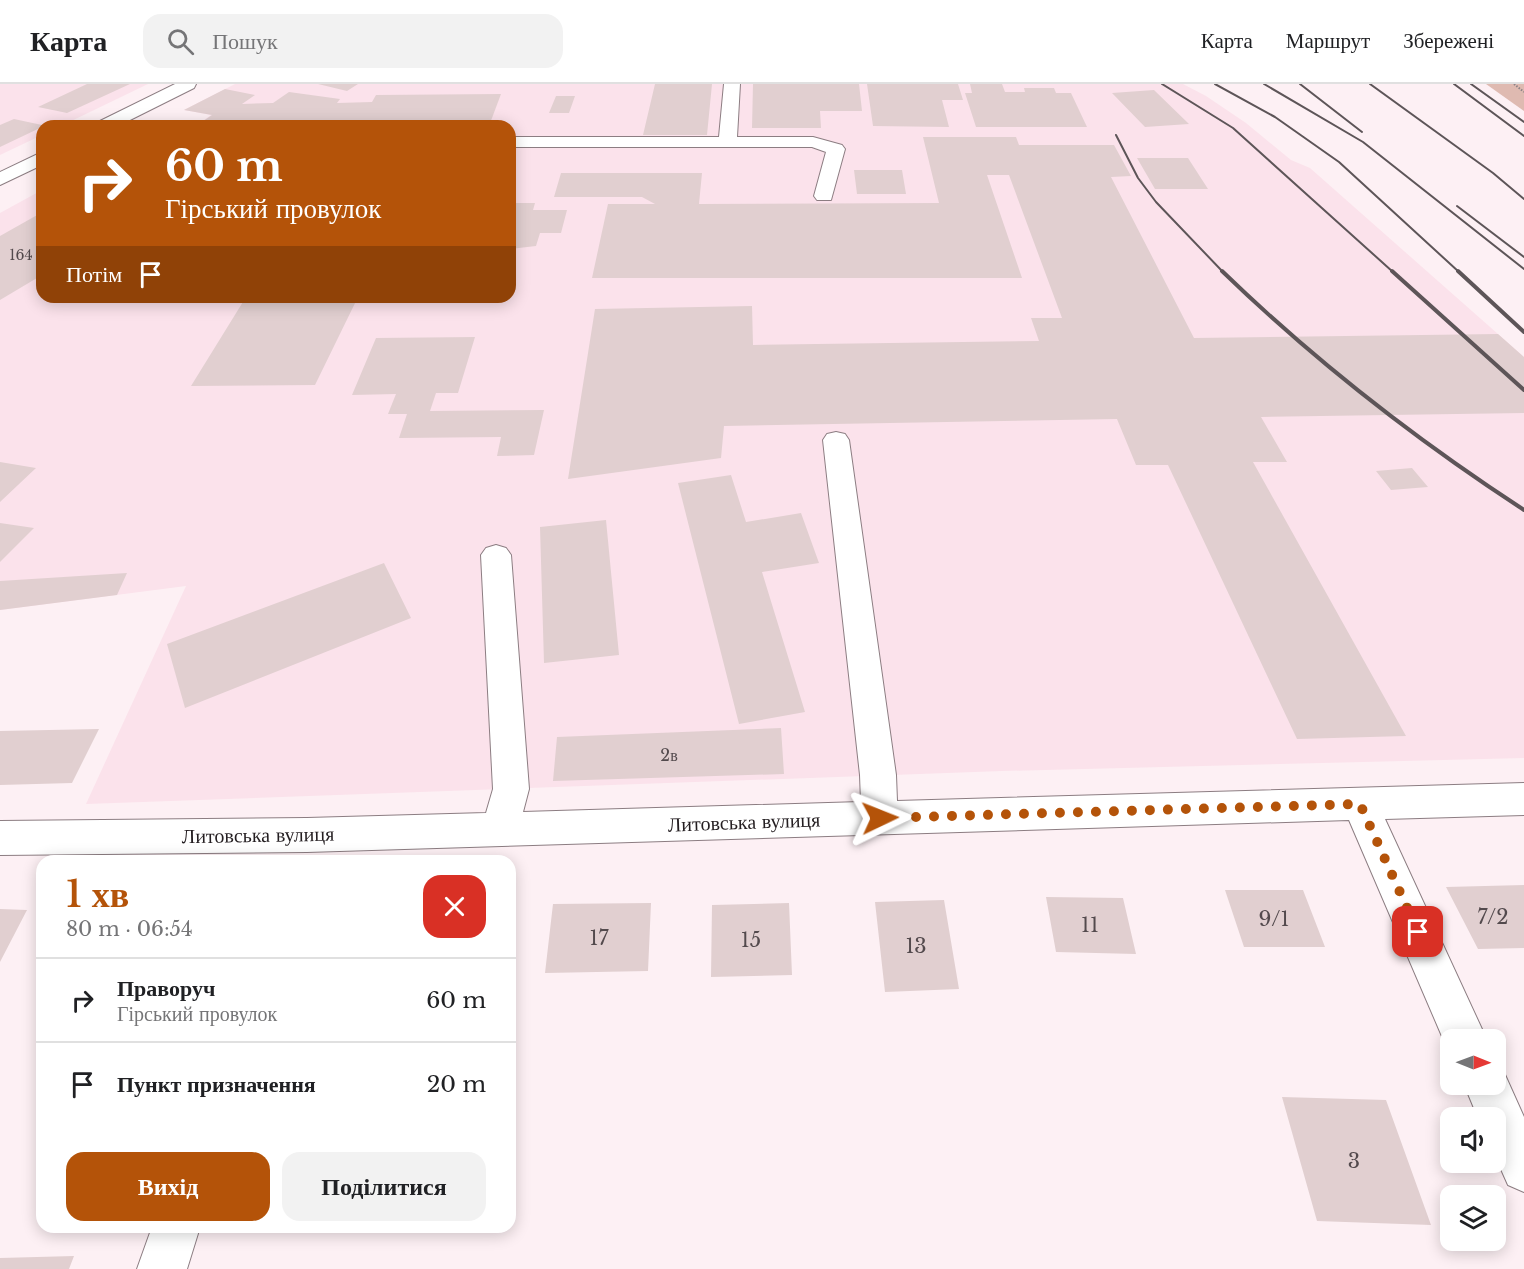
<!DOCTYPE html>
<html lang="uk">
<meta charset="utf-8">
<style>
:root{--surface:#fff;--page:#f2f2f2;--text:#202124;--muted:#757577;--line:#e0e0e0;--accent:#b45309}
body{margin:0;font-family:"Libre Baskerville",serif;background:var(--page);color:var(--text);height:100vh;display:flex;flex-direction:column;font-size:22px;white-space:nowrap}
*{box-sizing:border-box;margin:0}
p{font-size:20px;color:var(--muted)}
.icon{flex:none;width:33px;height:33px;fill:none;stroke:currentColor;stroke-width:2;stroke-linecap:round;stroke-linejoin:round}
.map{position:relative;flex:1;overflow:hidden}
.side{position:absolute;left:36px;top:771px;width:480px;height:378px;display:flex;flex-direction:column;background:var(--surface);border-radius:18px;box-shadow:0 3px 15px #0003}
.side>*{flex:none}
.hud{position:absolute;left:36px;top:36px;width:480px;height:183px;border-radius:18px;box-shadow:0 3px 15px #0003;background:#b45309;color:#fff;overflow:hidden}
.needle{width:39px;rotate:91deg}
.fabs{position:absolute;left:1440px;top:945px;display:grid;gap:12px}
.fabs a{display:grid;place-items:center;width:66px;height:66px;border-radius:12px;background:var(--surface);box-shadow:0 3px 15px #0003;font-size:30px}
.pin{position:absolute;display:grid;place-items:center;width:51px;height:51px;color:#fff;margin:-26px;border-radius:12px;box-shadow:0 3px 9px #0006}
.me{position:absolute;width:66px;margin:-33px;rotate:88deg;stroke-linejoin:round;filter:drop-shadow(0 0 4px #0008)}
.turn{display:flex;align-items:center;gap:21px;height:126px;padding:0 30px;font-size:27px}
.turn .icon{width:78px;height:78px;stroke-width:2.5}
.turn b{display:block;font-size:42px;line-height:51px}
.then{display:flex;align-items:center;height:57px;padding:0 30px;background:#0003;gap:12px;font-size:22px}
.round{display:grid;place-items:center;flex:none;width:63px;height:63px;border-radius:18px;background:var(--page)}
.headline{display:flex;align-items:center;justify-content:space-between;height:102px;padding:0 30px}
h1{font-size:36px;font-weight:600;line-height:45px;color:var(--accent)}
.primary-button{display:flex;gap:12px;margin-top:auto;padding:12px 30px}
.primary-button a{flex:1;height:69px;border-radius:18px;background:var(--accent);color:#fff;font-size:24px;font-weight:600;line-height:69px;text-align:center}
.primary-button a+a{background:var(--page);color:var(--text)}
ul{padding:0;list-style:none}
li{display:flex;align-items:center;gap:18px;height:84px;padding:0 30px;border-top:2px solid var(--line)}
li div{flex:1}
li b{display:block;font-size:22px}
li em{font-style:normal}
header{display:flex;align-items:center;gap:36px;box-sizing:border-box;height:84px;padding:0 30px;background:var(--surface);border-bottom:2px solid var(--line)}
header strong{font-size:28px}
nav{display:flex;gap:33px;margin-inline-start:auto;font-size:21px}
.search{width:420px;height:54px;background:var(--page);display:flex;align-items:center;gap:15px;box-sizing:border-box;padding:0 21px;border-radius:18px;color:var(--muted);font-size:22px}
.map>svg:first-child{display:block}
.built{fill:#fbe2eb}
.green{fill:#dfbab1}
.building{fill:#e1cfd0}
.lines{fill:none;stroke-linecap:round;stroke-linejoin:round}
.minor-casing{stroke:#8c7d82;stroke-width:2}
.path{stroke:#8c8386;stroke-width:2;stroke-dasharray:1.5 1.5;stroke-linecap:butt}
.minor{fill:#fff;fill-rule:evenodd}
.rail-far1{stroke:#5d5558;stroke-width:2}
.rail{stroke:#5d5558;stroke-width:4}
.route{stroke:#b45309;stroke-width:10;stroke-dasharray:0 18}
.labels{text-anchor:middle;stroke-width:4.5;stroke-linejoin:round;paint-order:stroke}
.far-number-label{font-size:14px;fill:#534a4d}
.number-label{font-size:16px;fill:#534a4d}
.street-label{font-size:20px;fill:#241e21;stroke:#fff}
.near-number-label{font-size:20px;fill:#534a4d}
</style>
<header>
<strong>Карта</strong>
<div class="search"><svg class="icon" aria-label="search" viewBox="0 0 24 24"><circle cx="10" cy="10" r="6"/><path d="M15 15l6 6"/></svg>Пошук</div>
<nav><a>Карта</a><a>Маршрут</a><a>Збережені</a></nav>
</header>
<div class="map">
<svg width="1524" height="1185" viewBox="0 0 1524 1185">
<rect width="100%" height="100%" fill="#fdf0f4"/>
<path class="built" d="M 0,0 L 148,0 L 61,42 L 42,42 L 42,51 L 0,71 Z
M 235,0 L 1183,0 L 1206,12 L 1246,39 L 1291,76 L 1310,84 L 1524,273 L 1524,674 L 1002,687 L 86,720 L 186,502 L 0,526 L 0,129 L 42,106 L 42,213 L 510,213 L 510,42 L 196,42 L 211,31 L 184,26 Z"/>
<path class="green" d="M 1486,0 L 1524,0 L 1524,27 Z"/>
<path class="building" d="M 87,0 L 130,0 L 67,29 L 38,23 Z
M 318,0 L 358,0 L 347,7 Z
M 655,0 L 712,0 L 707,51 L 643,51 Z
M 753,0 L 859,0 L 862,27 L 820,27 L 821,44 L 752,44 Z
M 867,0 L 958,0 L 963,16 L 942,16 L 949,43 L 873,42 Z
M 970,0 L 1002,0 L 1005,8 L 1025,8 L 1024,4 L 1054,4 L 1056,9 L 1071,9 L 1087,43 L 976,43 L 965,9 L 972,9 Z
M 225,5 L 255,11 L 242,20 L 273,19 L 289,8 L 340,15 L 337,19 L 372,18 L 376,11 L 501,10 L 489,42 L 196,42 L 212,31 L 184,26 Z
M 1154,6 L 1189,40 L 1145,43 L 1112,9 Z
M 556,12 L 575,12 L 569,29 L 549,29 Z
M 14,35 L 42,41 L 42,43 L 0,63 L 0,41 Z
M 923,53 L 1016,53 L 1019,61 L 1114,61 L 1131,92 L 1111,93 L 1194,254 L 1498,250 L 1524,273 L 1524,329 L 1261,333 L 1287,378 L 1253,378 L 1406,652 L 1297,655 L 1168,381 L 1136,381 L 1117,335 L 724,342 L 721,374 L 568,395 L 595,225 L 752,222 L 753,261 L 1039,257 L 1031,234 L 1062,234 L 1009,91 L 987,91 L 1022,194 L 592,194 L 608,120 L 655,120 L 642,113 L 554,113 L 561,89 L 702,89 L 699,120 L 939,119 Z
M 1137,74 L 1188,74 L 1208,105 L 1155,105 Z
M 854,86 L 902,86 L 906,110 L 857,110 Z
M 510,119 L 535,119 L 533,126 L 567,126 L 561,149 L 540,149 L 536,162 L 510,165 Z
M 39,130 L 42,130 L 42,191 L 0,216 L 0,152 Z
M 246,213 L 358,213 L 315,301 L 191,302 Z
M 475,253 L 458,309 L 436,309 L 430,327 L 544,326 L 534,371 L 497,372 L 501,353 L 399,354 L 407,330 L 388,330 L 396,310 L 352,311 L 376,254 Z
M 0,378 L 36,384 L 0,418 Z
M 1412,384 L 1428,403 L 1391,406 L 1376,387 Z
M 731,391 L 746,438 L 801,429 L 819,479 L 762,488 L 805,628 L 739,640 L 678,399 Z
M 606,436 L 619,571 L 544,579 L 540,443 Z
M 0,439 L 34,444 L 0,478 Z
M 384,479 L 411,534 L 185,624 L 167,560 Z
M 127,489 L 117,511 L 0,526 L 0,497 Z
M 781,644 L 784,690 L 553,697 L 557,653 Z
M 99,645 L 72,699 L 0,701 L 0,647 Z
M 1524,801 L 1524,864 L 1478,865 L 1446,803 Z
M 1225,806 L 1303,806 L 1325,863 L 1244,863 Z
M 1046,813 L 1123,814 L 1136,870 L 1056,868 Z
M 944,816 L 959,905 L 885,908 L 875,818 Z
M 651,819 L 648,887 L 545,889 L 553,820 Z
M 789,819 L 792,891 L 711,893 L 712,821 Z
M 0,825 L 27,826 L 0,878 Z
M 1282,1013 L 1386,1016 L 1431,1141 L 1317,1137 Z
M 74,1172 L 69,1185 L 0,1185 L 0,1174 Z"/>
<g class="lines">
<g class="minor-casing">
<path id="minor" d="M 175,0 L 196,0 L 194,4 L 118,42 L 95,42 L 98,38 Z
M 724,0 L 740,0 L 737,53 L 813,53 L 842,61 L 845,65 L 831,116 L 817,116 L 814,112 L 826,68 L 812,63 L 510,63 L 510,53 L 719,53 Z
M 42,68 L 42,81 L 0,101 L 0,88 Z
M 836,348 L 845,350 L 849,356 L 896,691 L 897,717 L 1524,699 L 1524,731 L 1385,735 L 1487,956 L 1450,956 L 1450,971 L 1349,736 L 307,768 L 0,771 L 0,737 L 307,734 L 486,729 L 493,705 L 481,471 L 486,464 L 496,461 L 506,464 L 511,471 L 529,705 L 523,728 L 861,718 L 860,691 L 823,356 L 827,350 Z
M 1496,982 L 1502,984 L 1524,1033 L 1524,1108 L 1508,1101 L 1496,1074 L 1496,1034 L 1478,1034 L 1464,1000 L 1496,1000 Z
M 152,1143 L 200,1143 L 187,1185 L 137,1185 Z"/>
</g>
<path class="path" d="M 1514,0 L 1524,8"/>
<use href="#minor" class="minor"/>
<path class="rail-far1" d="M 1162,0 L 1233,44 L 1393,188
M 1215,0 L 1275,33 L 1339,78 L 1459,188
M 1264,0 L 1363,58 L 1524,185
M 1300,0 L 1362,48
M 1370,0 L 1493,89 L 1524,115
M 1454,0 L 1524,52
M 1471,0 L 1524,38
M 1116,51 L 1138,94 L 1156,118 L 1223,188
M 1457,122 L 1524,173"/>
<path class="rail" d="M 1222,187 C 1315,277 1415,355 1524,426
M 1392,187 L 1524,306
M 1458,187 L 1524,248"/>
</g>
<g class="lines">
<path class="route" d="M 880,734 L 1360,720 L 1418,848"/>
</g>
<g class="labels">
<g class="far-number-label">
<text x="21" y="176">164</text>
</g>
<g class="number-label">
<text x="669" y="677">2в</text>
</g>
<g class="street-label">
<text transform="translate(744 738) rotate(-2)" y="7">Литовська вулиця</text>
<text transform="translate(258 751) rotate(-1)" y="7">Литовська вулиця</text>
</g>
<g class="near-number-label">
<text x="1493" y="840">7/2</text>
<text x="1274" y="842">9/1</text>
<text x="1090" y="848">11</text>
<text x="599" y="861">17</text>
<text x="751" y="863">15</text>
<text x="916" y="869">13</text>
<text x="1354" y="1084">3</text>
</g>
</g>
</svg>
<div class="fabs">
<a><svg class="needle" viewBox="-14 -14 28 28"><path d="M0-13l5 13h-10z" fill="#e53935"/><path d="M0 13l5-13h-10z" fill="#757577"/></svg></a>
<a><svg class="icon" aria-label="sound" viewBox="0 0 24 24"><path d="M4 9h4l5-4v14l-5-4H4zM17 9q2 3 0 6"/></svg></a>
<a><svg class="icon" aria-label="layers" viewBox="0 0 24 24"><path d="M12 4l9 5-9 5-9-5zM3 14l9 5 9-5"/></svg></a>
</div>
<div class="pin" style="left:1418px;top:848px;background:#d93025"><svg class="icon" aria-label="arrive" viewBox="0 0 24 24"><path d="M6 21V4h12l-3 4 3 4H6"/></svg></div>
<svg class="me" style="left:880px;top:734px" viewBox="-20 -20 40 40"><path d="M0-17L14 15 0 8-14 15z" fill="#b45309" stroke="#fff" stroke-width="4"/></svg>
<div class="hud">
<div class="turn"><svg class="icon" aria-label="right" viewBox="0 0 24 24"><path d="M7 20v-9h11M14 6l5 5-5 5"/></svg><div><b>60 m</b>Гірський провулок</div></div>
<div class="then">Потім<svg class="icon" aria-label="arrive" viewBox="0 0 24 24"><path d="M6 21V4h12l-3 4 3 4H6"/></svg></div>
</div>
<section class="side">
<div class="headline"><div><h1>1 хв</h1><p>80 m · 06:54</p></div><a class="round" style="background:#d93025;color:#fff"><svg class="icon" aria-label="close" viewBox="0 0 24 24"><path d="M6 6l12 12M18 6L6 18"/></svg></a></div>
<ul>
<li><svg class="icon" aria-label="right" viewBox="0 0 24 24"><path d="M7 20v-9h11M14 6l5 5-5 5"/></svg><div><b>Праворуч</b><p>Гірський провулок</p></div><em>60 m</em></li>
<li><svg class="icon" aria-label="arrive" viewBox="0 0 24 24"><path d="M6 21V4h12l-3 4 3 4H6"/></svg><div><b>Пункт призначення</b></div><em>20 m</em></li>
</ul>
<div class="primary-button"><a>Вихід</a><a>Поділитися</a></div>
</section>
</div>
